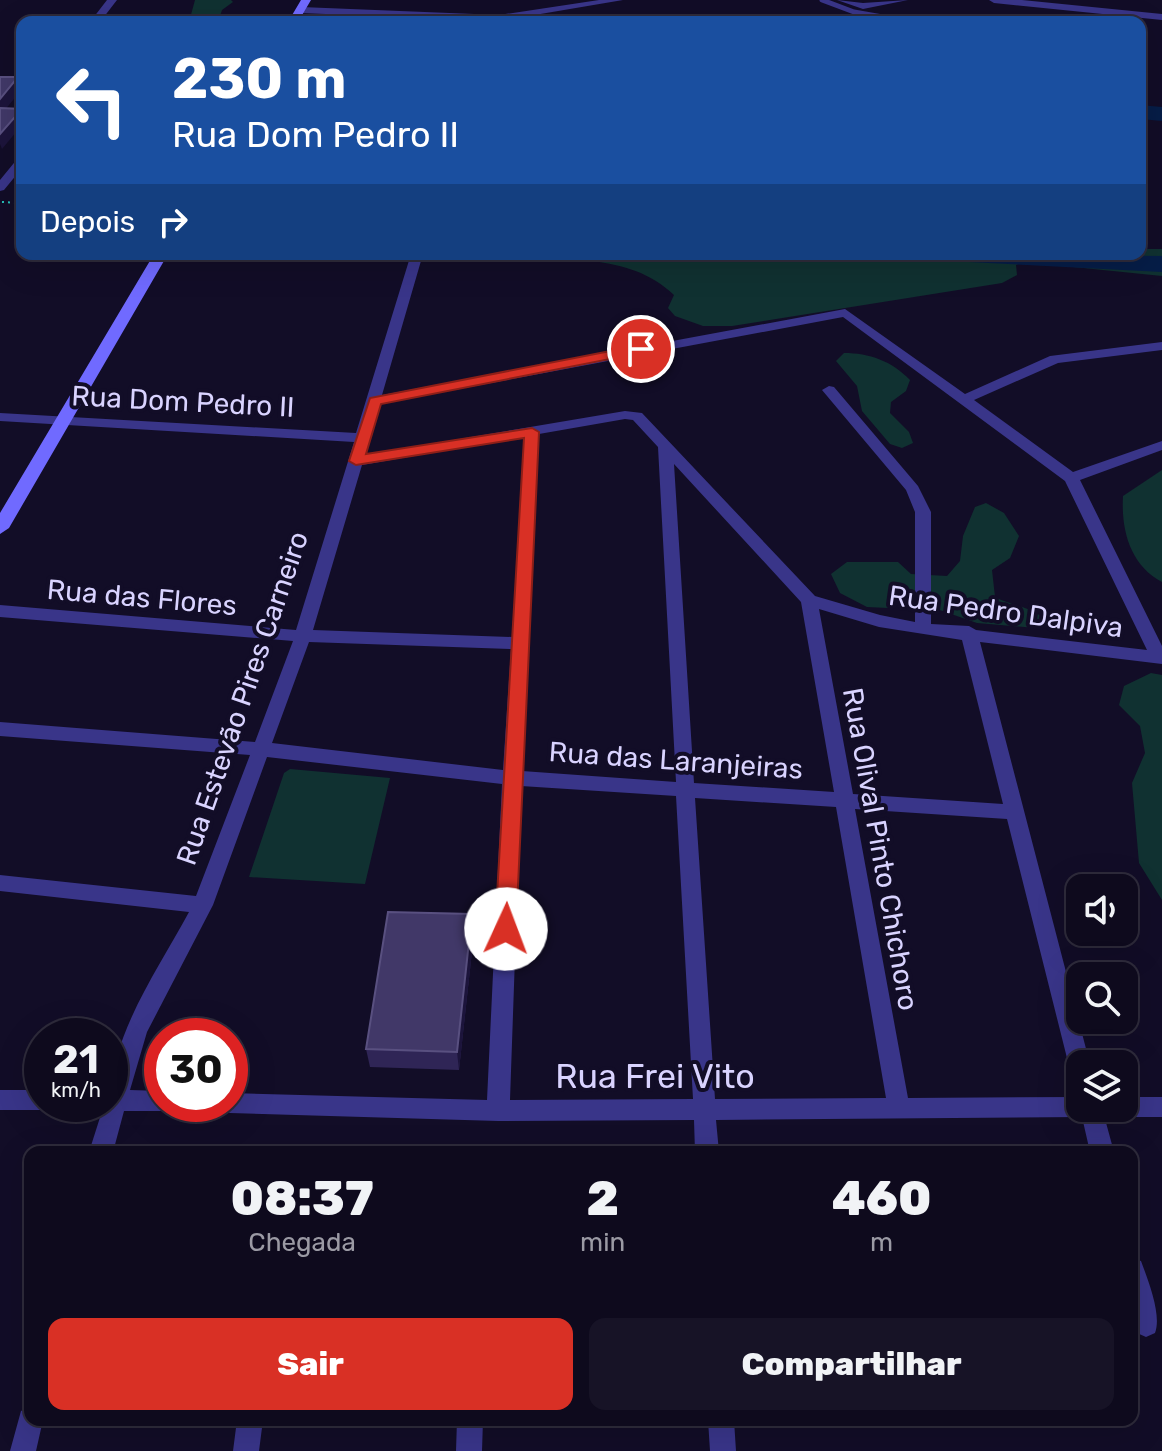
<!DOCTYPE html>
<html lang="pt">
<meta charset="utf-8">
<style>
:root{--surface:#0e0a1d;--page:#171326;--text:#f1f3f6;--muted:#9b9aa4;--line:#2e2b3b;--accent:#d93025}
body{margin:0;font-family:Rubik,sans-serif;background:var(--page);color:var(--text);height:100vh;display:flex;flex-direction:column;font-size:30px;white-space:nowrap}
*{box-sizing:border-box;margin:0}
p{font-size:26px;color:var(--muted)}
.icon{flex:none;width:44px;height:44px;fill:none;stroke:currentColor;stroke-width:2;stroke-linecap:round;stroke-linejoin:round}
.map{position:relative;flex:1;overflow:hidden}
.panel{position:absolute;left:24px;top:1146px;width:1114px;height:280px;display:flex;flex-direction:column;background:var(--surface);border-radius:16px;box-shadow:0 8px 32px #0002,0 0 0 2px var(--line)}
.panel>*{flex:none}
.banner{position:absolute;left:16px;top:16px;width:1130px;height:244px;border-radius:16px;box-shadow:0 8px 32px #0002,0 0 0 2px var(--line);background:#1a4fa0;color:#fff;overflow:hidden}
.fabs{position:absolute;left:1066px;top:874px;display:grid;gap:16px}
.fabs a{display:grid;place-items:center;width:72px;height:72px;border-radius:16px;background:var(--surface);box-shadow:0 8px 32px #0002,0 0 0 2px var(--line);font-size:40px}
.speed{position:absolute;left:24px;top:1018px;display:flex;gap:16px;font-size:40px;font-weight:700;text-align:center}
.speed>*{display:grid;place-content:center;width:104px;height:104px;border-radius:50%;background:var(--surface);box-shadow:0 8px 32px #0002,0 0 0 2px var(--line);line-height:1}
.speed small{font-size:20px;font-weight:400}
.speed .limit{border:12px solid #d22;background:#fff;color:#111}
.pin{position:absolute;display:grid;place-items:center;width:68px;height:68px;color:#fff;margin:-34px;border:4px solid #fff;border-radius:50%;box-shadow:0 2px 8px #0007}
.me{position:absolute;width:88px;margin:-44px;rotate:2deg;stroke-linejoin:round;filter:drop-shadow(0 0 6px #0008)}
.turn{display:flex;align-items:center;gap:28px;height:168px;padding:0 24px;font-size:36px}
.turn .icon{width:104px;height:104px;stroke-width:2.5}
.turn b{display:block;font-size:56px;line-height:68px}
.then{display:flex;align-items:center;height:76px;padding:0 24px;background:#0003;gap:16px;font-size:30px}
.eta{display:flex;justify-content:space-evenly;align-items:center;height:136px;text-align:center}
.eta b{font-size:48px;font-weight:800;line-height:56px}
.cta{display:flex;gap:16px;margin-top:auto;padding:16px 24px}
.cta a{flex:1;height:92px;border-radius:16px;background:var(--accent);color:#fff;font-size:32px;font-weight:800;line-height:92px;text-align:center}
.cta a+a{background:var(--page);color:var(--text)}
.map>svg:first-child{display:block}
.green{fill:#103131}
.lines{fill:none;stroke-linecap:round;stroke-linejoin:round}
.river{fill:#061d47;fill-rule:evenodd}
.path{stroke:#26c0b9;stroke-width:2;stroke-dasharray:2 4;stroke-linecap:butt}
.lane{stroke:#393589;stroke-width:5}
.street{fill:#393589;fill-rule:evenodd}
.secondary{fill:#706aff;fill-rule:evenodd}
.wall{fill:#2f2556}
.shaded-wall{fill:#1c143b}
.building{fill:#413868;stroke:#595080;stroke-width:2}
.route{fill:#d93025;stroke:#8d1f18;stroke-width:2}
.labels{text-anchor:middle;stroke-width:8;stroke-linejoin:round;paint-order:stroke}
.street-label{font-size:28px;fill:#d9d3ff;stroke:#120d27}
.near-street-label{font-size:34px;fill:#d9d3ff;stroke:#120d27}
</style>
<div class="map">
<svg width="1162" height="1451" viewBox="0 0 1162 1451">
<rect width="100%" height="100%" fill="#120d27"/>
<path class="green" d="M 195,0 L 231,0 L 233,2 L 222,10 L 218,22 L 189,22 Z
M 1140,249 L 1162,249 L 1162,276 L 1024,262 L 1016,265 L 1017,275 L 1002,283 L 732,326 L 703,326 L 675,316 L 668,308 L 674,295 C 651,273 624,265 592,261 C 576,260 564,263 549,254 L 1140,254 Z
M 844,353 C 869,353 892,361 910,380 L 906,391 L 891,402 L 890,413 L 909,432 L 913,443 L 902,448 L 890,444 L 862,411 L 857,386 L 836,361 Z
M 1162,470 L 1162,582 C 1130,565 1121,530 1123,496 Z
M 986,503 L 1004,513 L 1019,536 L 1010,558 L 992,570 L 995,597 C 1012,606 1033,607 1046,621 L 1036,628 L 977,623 L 911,600 L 888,608 L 867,607 L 840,593 L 831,574 L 847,562 L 898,562 L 911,574 L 947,576 L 960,561 L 963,536 L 975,507 Z
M 1151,673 L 1162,675 L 1162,900 L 1139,863 L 1132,783 L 1145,753 L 1140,726 L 1119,705 L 1124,686 Z
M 290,769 L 390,778 L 365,884 L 249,877 L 284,773 Z"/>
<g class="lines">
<path class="river" d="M 1140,105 L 1162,107 L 1162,121 L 1140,119 Z
M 956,254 L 1162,256 L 1162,272 L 969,262 Z"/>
<path class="path" d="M 2,202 L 22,203"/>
<path class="lane" d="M 822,0 L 854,12 L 911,22"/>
<path class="street" d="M 107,0 L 117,0 L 100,22 L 90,22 Z
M 599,0 L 623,0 L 499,21 L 301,13 L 296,10 L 301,7 L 499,15 Z
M 837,0 L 863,3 L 908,0 L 863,9 Z
M 989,0 L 1022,0 L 1162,14 L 1162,20 L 994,3 Z
M 22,157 L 22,168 L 4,190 L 0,191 L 0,180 L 18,158 Z
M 411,254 L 423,254 L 382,395 L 845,309 L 965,394 L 1050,356 L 1162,342 L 1162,350 L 1058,363 L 974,400 L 1073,472 L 1162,441 L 1162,450 L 1080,480 L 1162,646 L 1162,664 L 980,642 L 1090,1064 L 1080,1064 L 1080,1076 L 1072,1073 L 1069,1066 L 1007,819 L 855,809 L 908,1098 L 1080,1097 L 1080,1108 L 1102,1108 L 1114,1152 L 1090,1152 L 1082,1117 L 716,1120 L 719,1152 L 695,1152 L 694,1120 L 498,1121 L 230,1113 L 222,1110 L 219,1104 L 230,1104 L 230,1093 L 487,1100 L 502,784 L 267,757 L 213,905 L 147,1032 L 130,1090 L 162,1091 L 162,1104 L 172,1104 L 170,1108 L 162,1111 L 124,1111 L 113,1152 L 89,1152 L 103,1108 L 101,1104 L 110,1104 C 110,1035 158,970 189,912 L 0,891 L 0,875 L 196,896 L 250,755 L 0,736 L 0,722 L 255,742 L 293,641 L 0,617 L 0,605 L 296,630 L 354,442 L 0,421 L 0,413 L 356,433 ZM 843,317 L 1065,481 L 1147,650 L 976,630 L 969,626 L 931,624 L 931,512 L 918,486 L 834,387 L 829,386 L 822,390 L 906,490 L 915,512 L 915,622 L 880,615 L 815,596 L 642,413 L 625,411 L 364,455 L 379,404 ZM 625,419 L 633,420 L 658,447 L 676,782 L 522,771 L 539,434 ZM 524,437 L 512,637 L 313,630 L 362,465 ZM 674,464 L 801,602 L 834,792 L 694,783 ZM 819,609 L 879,627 L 962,640 L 1003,804 L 853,794 ZM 309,642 L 511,649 L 503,770 L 272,743 ZM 521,786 L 676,796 L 693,1099 L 510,1100 ZM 695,798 L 836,807 L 886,1098 L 715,1099 Z
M 0,1090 L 42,1090 L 42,1104 L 51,1104 L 42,1110 L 0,1110 Z
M 1124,1097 L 1162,1097 L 1162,1117 L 1124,1117 L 1116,1114 L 1113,1108 L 1124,1108 Z
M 1132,1258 L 1141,1261 C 1148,1280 1162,1315 1155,1333 L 1146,1337 L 1137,1333 L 1132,1318 Z
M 30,1407 L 30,1420 L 43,1420 L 36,1451 L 10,1451 L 21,1411 Z
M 237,1420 L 263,1420 L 259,1451 L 233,1451 Z
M 457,1420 L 483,1420 L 482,1451 L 456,1451 Z
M 708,1420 L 734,1420 L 736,1451 L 710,1451 Z"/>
<path class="secondary" d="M 301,0 L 311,0 L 298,22 L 288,22 Z
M 154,254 L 168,254 L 9,528 L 0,534 L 0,513 Z"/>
</g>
<path class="wall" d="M 472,914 L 474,933 L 459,1070 L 370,1067 L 366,1049 Z"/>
<path class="shaded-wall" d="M 18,77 L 22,89 L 0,116 L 0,99 Z
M 22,109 L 22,125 L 2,149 L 0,144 L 0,134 Z
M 472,914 L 474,933 L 459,1070 L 457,1052 Z"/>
<path class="building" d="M 0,77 L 18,77 L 0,99 Z
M 0,108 L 22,109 L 0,134 Z
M 388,912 L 472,914 L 457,1052 L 366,1049 Z"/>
<path class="route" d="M 641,345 L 646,346 L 646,352 L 381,404 L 366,454 L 532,428 L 539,432 L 516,929 L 506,938 L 495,929 L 524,438 L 356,465 L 349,461 L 370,398 Z"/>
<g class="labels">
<g class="street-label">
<text transform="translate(183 401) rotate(3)" y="10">Rua Dom Pedro II</text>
<text transform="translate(142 597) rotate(5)" y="10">Rua das Flores</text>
<text transform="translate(1006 611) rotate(8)" y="10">Rua Pedro Dalpiva</text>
<text transform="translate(242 698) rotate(-71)" y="10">Rua Estevão Pires Carneiro</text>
<text transform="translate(676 760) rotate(4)" y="10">Rua das Laranjeiras</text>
<text transform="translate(881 849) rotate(80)" y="10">Rua Olival Pinto Chichoro</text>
</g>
<g class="near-street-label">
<text x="655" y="1088">Rua Frei Vito</text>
</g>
</g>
</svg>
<div class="fabs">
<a><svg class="icon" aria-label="sound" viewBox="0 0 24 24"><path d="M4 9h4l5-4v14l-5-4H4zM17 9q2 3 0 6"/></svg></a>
<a><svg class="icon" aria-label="search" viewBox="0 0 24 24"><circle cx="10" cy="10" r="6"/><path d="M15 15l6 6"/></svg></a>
<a><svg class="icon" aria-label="layers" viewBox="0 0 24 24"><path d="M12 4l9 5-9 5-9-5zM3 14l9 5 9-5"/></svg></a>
</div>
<div class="speed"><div>21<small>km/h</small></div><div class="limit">30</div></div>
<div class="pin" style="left:641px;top:349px;background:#d93025"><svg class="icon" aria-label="arrive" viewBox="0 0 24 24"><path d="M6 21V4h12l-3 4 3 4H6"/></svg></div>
<svg class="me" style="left:506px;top:929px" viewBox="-20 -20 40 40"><circle r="19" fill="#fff"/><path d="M0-13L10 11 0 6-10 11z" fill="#d93025"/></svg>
<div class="banner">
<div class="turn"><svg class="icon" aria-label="left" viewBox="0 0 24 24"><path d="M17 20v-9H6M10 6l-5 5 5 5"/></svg><div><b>230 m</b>Rua Dom Pedro II</div></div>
<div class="then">Depois<svg class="icon" aria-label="right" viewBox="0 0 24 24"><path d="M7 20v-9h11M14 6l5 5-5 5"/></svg></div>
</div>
<section class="panel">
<div class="eta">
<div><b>08:37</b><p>Chegada</p></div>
<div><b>2</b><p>min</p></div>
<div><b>460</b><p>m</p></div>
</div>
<div class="cta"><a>Sair</a><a>Compartilhar</a></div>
</section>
</div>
